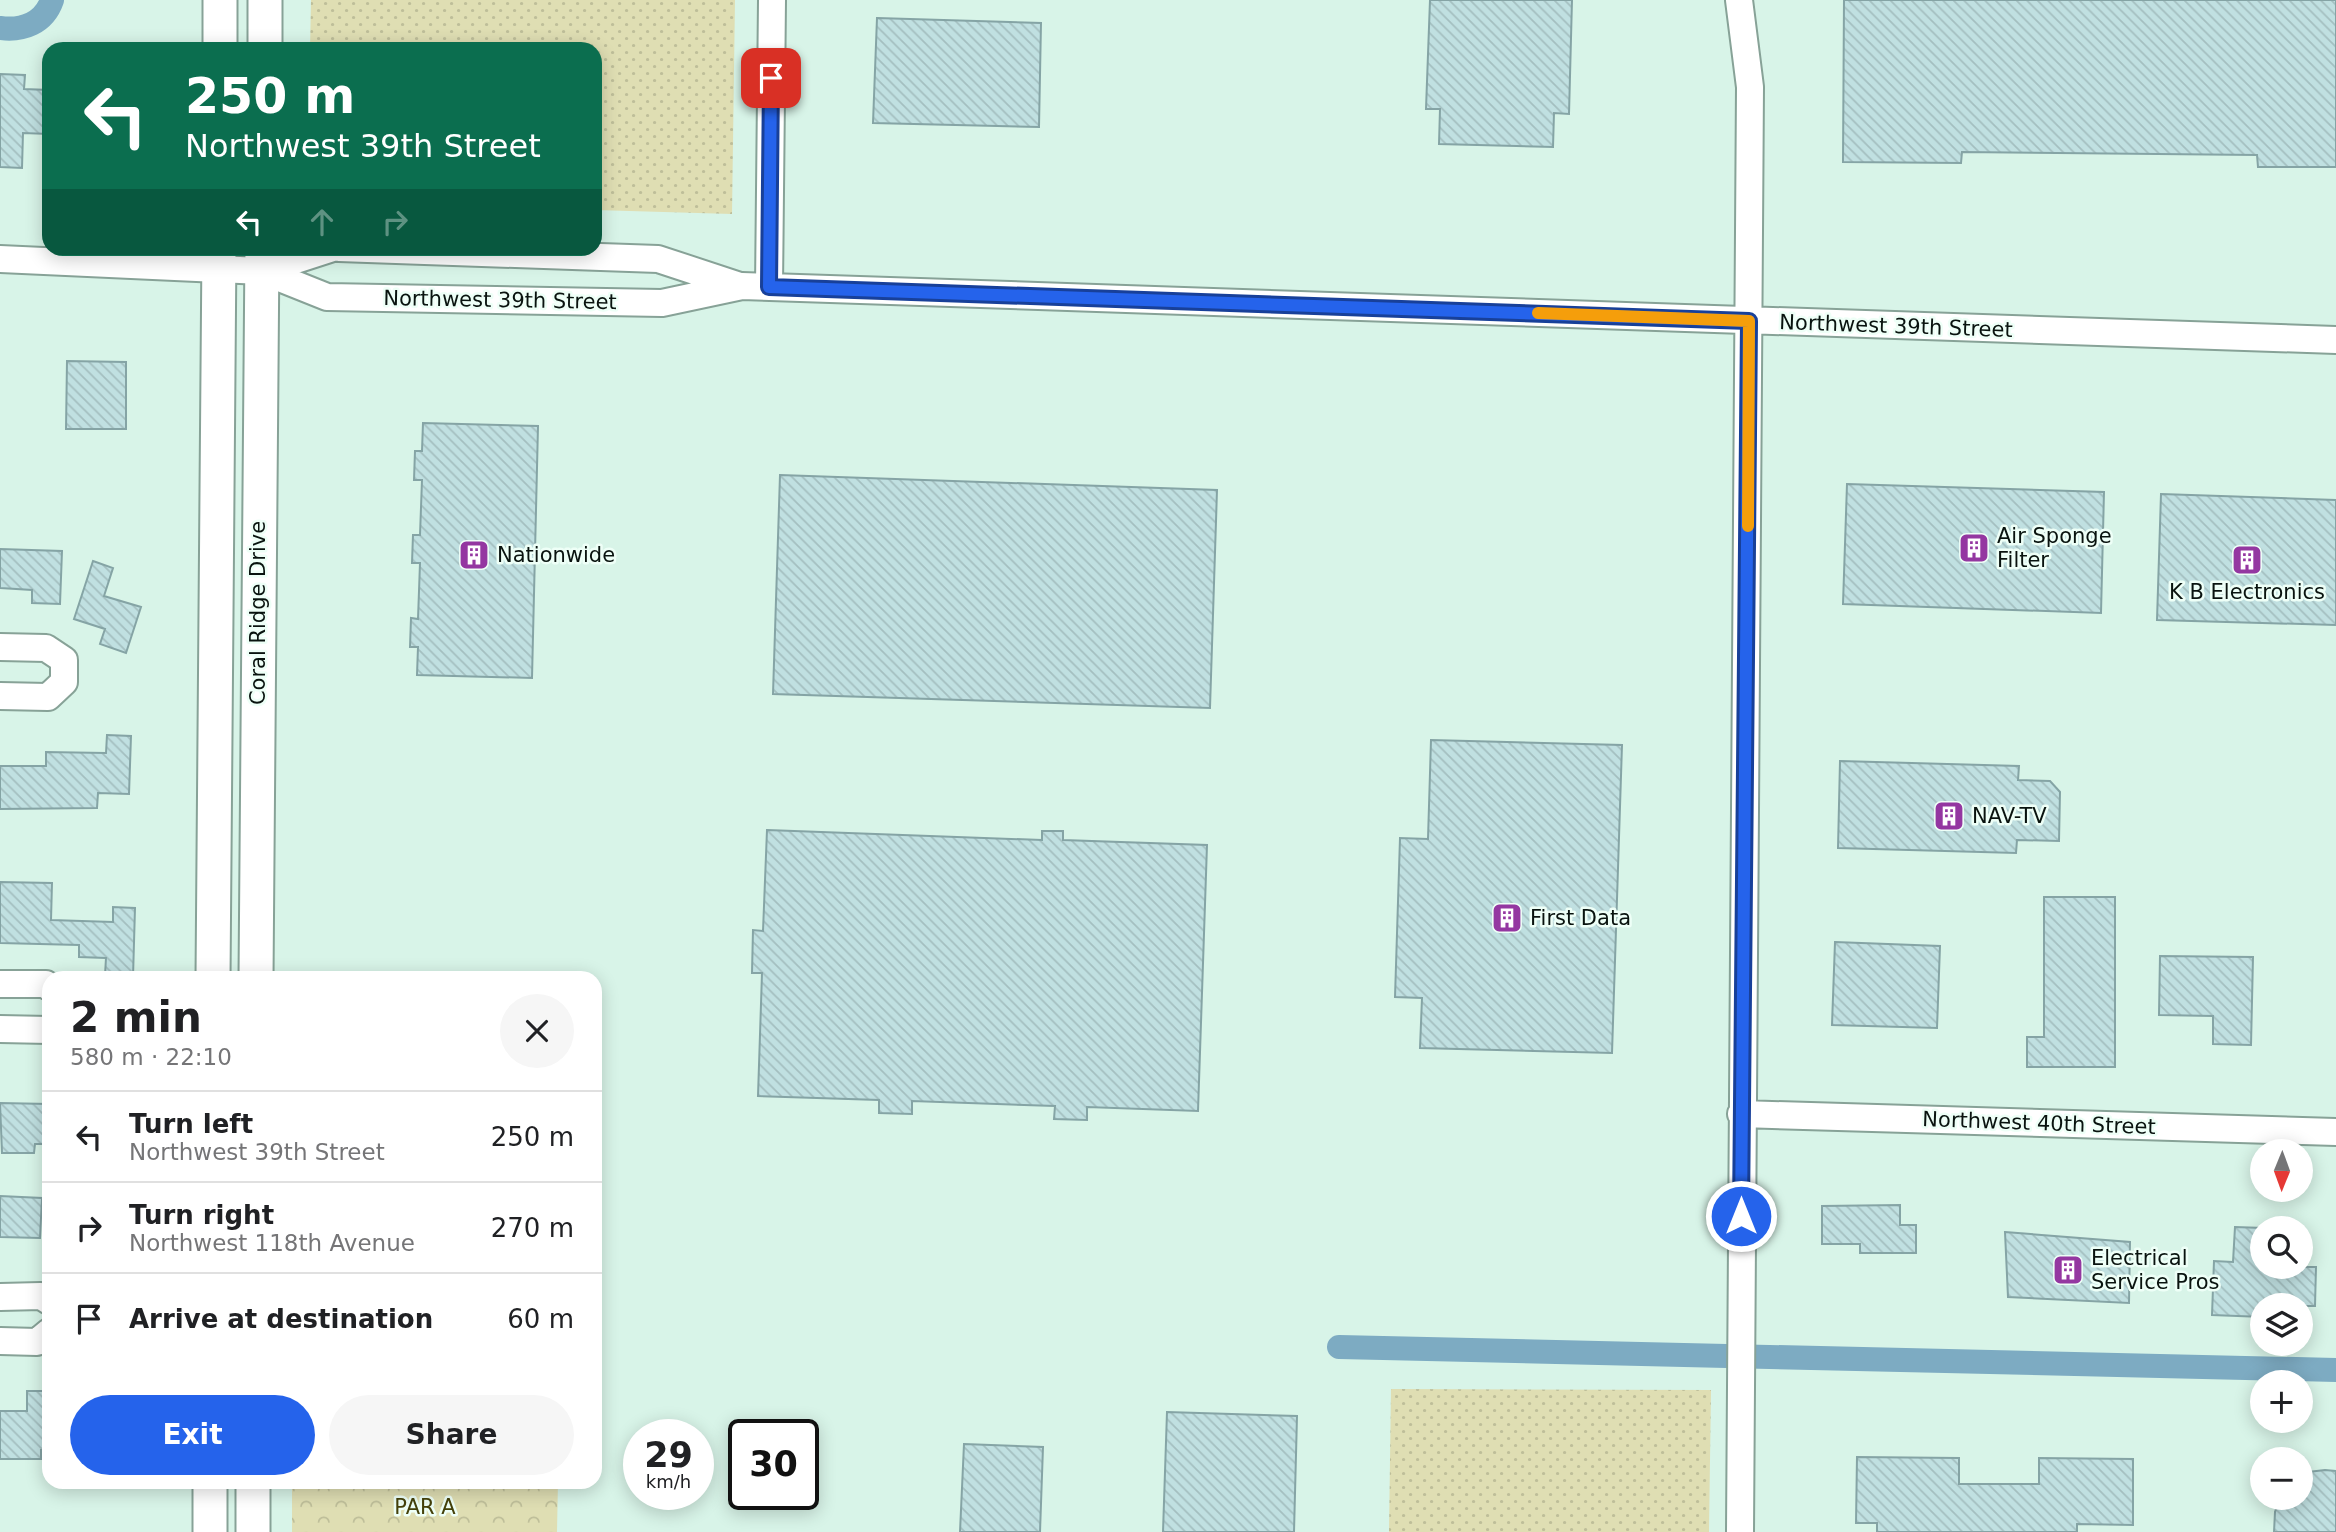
<!DOCTYPE html>
<meta charset="utf-8">
<style>
:root{--surface:#fff;--page:#f6f6f6;--text:#202124;--muted:#757577;--line:#e0e0e0;--accent:#2563eb}
body{margin:0;font-family:"DejaVu Sans",sans-serif;background:var(--page);color:var(--text);height:100vh;display:flex;flex-direction:column;font-size:26px;white-space:nowrap}
*{box-sizing:border-box;margin:0}
p{font-size:23px;color:var(--muted)}
.icon{flex:none;width:38px;height:38px;fill:none;stroke:currentColor;stroke-width:2;stroke-linecap:round;stroke-linejoin:round}
.map{position:relative;flex:1;overflow:hidden}
.panel{position:absolute;left:42px;top:971px;width:560px;height:518px;display:flex;flex-direction:column;background:var(--surface);border-radius:21px;box-shadow:0 4px 18px #0003}
.panel>*{flex:none}
.guide{position:absolute;left:42px;top:42px;width:560px;height:214px;border-radius:21px;box-shadow:0 4px 18px #0003;background:#0b6e4f;color:#fff;overflow:hidden}
.needle{width:46px;rotate:181deg}
.buttons{position:absolute;left:2250px;top:1139px;display:grid;gap:14px}
.buttons a{display:grid;place-items:center;width:63px;height:63px;border-radius:50%;background:var(--surface);box-shadow:0 4px 18px #0003;font-size:35px}
.speed{position:absolute;left:623px;top:1419px;display:flex;gap:14px;font-size:35px;font-weight:700;text-align:center}
.speed>*{display:grid;place-content:center;width:91px;height:91px;border-radius:50%;background:var(--surface);box-shadow:0 4px 18px #0003;line-height:1}
.speed small{font-size:18px;font-weight:400}
.speed .limit{border:4px solid #111;border-radius:10px;background:#fff;color:#111}
.pin{position:absolute;display:grid;place-items:center;width:60px;height:60px;color:#fff;margin:-30px;border-radius:14px;box-shadow:0 4px 10px #0006}
.me{position:absolute;width:77px;margin:-38px;rotate:0deg;stroke-linejoin:round;filter:drop-shadow(0 0 5px #0008)}
.turn{display:flex;align-items:center;gap:24px;height:147px;padding:0 28px;font-size:32px}
.turn .icon{width:91px;height:91px;stroke-width:2.5}
.turn b{display:block;font-size:49px;line-height:60px}
.lanes{display:flex;align-items:center;height:66px;padding:0 28px;background:#0003;justify-content:center;gap:35px;direction:ltr}
.lanes .off{opacity:.35}
.round{display:grid;place-items:center;flex:none;width:74px;height:74px;border-radius:37px;background:var(--page)}
.head{display:flex;align-items:center;justify-content:space-between;height:119px;padding:0 28px}
h1{font-size:42px;font-weight:700;line-height:52px}
.button{display:flex;gap:14px;margin-top:auto;padding:14px 28px}
.button a{flex:1;height:80px;border-radius:42px;background:var(--accent);color:#fff;font-size:28px;font-weight:700;line-height:80px;text-align:center}
.button a+a{background:var(--page);color:var(--text)}
ul{padding:0;list-style:none}
li{display:flex;align-items:center;gap:21px;height:91px;padding:0 28px;border-top:2px solid var(--line)}
li div{flex:1}
li b{display:block;font-size:26px}
li em{font-style:normal}
.map>svg:first-child{display:block}
.grass{fill:url(#grass-dots)}
.park{fill:url(#park-crowns)}
.lines{fill:none;stroke-linecap:round;stroke-linejoin:round}
.canal{stroke:#7dabc2;stroke-width:24}
.building{fill:url(#building-back-hatch);stroke:#85a4a5;stroke-width:2}
.minor-casing{stroke:#87a297;stroke-width:30}
.major-casing{stroke:#87a297;stroke-width:37}
.minor{stroke:#fff;stroke-width:26}
.major{stroke:#fff;stroke-width:33}
.route-casing{stroke:#184099;stroke-width:18}
.route{stroke:#2563eb;stroke-width:12}
.slow{stroke:#f59e0b;stroke-width:12}
.labels{text-anchor:middle;stroke-width:5;stroke-linejoin:round;paint-order:stroke}
.street-label{font-size:21px;fill:#09130f;stroke:#eefff7}
.poi-label{font-size:21px;fill:#09130f;stroke:#eefff7;text-anchor:start}
.park-label{font-size:21px;fill:#44410a;stroke:#eefff7}
</style>
<div class="map">
<svg width="2336" height="1532" viewBox="0 0 2336 1532">
<defs>
<pattern id="grass-dots" width="8" height="8" patternUnits="userSpaceOnUse" patternTransform="scale(1.75)"><rect width="8" height="8" fill="#dfdeb3"/><path d="M2 2h.1M6 6h.1" fill="none" stroke="#bebe99" stroke-width="1.8" stroke-linecap="round"/></pattern>
<pattern id="park-crowns" width="20" height="18" patternUnits="userSpaceOnUse" patternTransform="scale(1.75)"><rect width="20" height="18" fill="#dfdeb3"/><path d="M2 6a3 3 0 1 1 6 0M12 15a3 3 0 1 1 6 0" fill="none" stroke="#bebe99"/></pattern>
<pattern id="building-back-hatch" width="6" height="6" patternUnits="userSpaceOnUse" patternTransform="scale(1.75)"><rect width="6" height="6" fill="#c0e0e1"/><path d="M-1 5l2 2M0 0l6 6M5-1l2 2" fill="none" stroke="#a4bfc0"/></pattern>
</defs>
<rect width="100%" height="100%" fill="#d8f4e8"/>
<path class="grass" d="M 311,0 L 735,0 L 732,214 L 595,210 L 595,49 L 310,49 Z
M 1391,1389 L 1711,1390 L 1709,1532 L 1389,1532 Z"/>
<path class="park" d="M 292,1482 L 558,1482 L 557,1532 L 292,1532 Z"/>
<g class="lines">
<path class="canal" d="M 0,28 C 23,31 44,23 52,0
M 1339,1347 L 2336,1370"/>
</g>
<path class="building" d="M 1430,0 L 1572,0 L 1569,114 L 1554,113 L 1553,147 L 1439,144 L 1440,109 L 1426,109 Z
M 1844,0 L 2336,0 L 2336,167 L 2258,167 L 2257,155 L 1962,152 L 1961,163 L 1843,162 Z
M 877,18 L 1041,23 L 1039,127 L 873,123 Z
M 0,74 L 25,75 L 24,89 L 49,90 L 49,134 L 23,133 L 22,168 L 0,167 Z
M 67,361 L 126,362 L 126,429 L 66,429 Z
M 423,423 L 538,426 L 532,678 L 417,675 L 418,647 L 410,647 L 411,618 L 418,619 L 420,563 L 412,563 L 413,535 L 420,535 L 422,480 L 414,480 L 415,451 L 422,451 Z
M 780,475 L 1217,490 L 1210,708 L 773,694 Z
M 1847,484 L 2104,492 L 2101,613 L 1843,604 Z
M 2161,494 L 2336,500 L 2336,625 L 2157,620 Z
M 0,549 L 62,551 L 60,604 L 32,603 L 32,590 L 0,588 Z
M 93,561 L 113,568 L 104,596 L 141,607 L 126,653 L 100,644 L 105,629 L 74,619 Z
M 107,735 L 131,736 L 129,794 L 98,793 L 97,808 L 0,809 L 0,766 L 46,766 L 46,752 L 106,753 Z
M 1431,740 L 1622,745 L 1612,1053 L 1420,1048 L 1422,998 L 1395,997 L 1400,838 L 1428,839 Z
M 1840,761 L 2019,766 L 2018,780 L 2050,781 L 2060,792 L 2059,841 L 2017,840 L 2016,853 L 1838,848 Z
M 767,830 L 1042,840 L 1042,831 L 1063,831 L 1063,840 L 1207,845 L 1198,1111 L 1087,1107 L 1087,1120 L 1054,1119 L 1055,1106 L 912,1101 L 912,1114 L 879,1113 L 879,1100 L 758,1096 L 762,973 L 752,973 L 753,930 L 763,931 Z
M 0,882 L 52,883 L 51,920 L 113,922 L 113,907 L 135,908 L 133,977 L 105,975 L 106,958 L 79,957 L 79,945 L 0,943 Z
M 2044,897 L 2115,897 L 2115,1067 L 2027,1067 L 2027,1037 L 2044,1037 Z
M 1835,942 L 1940,946 L 1937,1028 L 1832,1025 Z
M 2160,956 L 2253,957 L 2251,1045 L 2213,1044 L 2213,1016 L 2159,1015 Z
M 0,1103 L 49,1104 L 49,1144 L 35,1144 L 34,1153 L 2,1153 Z
M 0,1196 L 42,1198 L 40,1238 L 0,1237 Z
M 1900,1205 L 1900,1225 L 1916,1225 L 1916,1253 L 1860,1253 L 1860,1244 L 1822,1244 L 1822,1206 Z
M 2235,1227 L 2263,1228 L 2263,1267 L 2316,1267 L 2315,1306 L 2263,1306 L 2263,1317 L 2212,1315 L 2214,1261 L 2233,1262 Z
M 2005,1232 L 2130,1242 L 2129,1303 L 2008,1297 Z
M 27,1391 L 49,1391 L 49,1450 L 41,1450 L 41,1459 L 0,1459 L 0,1411 L 27,1411 Z
M 1167,1412 L 1297,1416 L 1294,1532 L 1163,1532 Z
M 964,1444 L 1043,1447 L 1040,1532 L 960,1532 Z
M 1857,1457 L 1959,1458 L 1959,1484 L 2039,1484 L 2039,1458 L 2133,1459 L 2133,1525 L 2077,1524 L 2077,1532 L 1877,1532 L 1877,1523 L 1856,1523 Z
M 2325,1470 L 2336,1471 L 2336,1532 L 2274,1532 L 2275,1512 L 2280,1498 L 2301,1498 L 2301,1476 L 2308,1472 Z"/>
<g class="lines">
<g class="minor-casing">
<path id="minor" d="M 1739,0 L 1750,87 L 1740,1532
M 339,248 L 658,259 L 740,286
M 0,259 L 262,271 L 333,248
M 262,271 L 327,297 L 662,303 L 742,286 L 2336,340
M 769,287 L 772,0
M 0,647 L 46,648 L 64,660 L 64,682 L 48,697 L 0,696
M 0,984 L 46,984 L 49,987
M 0,1029 L 49,1030
M 1741,1114 L 2336,1132
M 0,1297 L 41,1296 L 49,1301
M 0,1341 L 37,1342 L 49,1332"/>
</g>
<g class="major-casing">
<path id="major" d="M 220,0 L 220,49
M 265,49 L 265,0
M 213,978 L 219,248
M 256,978 L 262,248
M 210,1532 L 210,1482
M 253,1532 L 253,1482"/>
</g>
<use href="#minor" class="minor"/>
<use href="#major" class="major"/>
</g>
<g class="lines">
<g class="route-casing">
<path id="route" d="M 771,78 L 769,287 L 1749,321 L 1741,1216"/>
</g>
<use href="#route" class="route"/>
<path class="slow" d="M 1538,313 L 1749,321 L 1748,526"/>
</g>
<defs>
<g id="building-square" transform="scale(1.575)"><rect x="-9" y="-9" width="18" height="18" rx="4" fill="#9437a1" stroke="#eefff7"/><path d="M-4-6H4V6H1V3H-1V6H-4ZM-2.5-4.3h1.7v1.8h-1.7ZM.8-4.3h1.7v1.8H.8ZM-2.5-1h1.7V.8h-1.7ZM.8-1h1.7V.8H.8Z" fill="#fff"/></g>
</defs>
<g fill-rule="evenodd">
<use href="#building-square" x="1974" y="548"/>
<use href="#building-square" x="474" y="555"/>
<use href="#building-square" x="2247" y="560"/>
<use href="#building-square" x="1949" y="816"/>
<use href="#building-square" x="1507" y="918"/>
<use href="#building-square" x="2068" y="1270"/>
</g>
<g class="labels">
<g class="street-label">
<text transform="translate(500 300) rotate(1)" y="7">Northwest 39th Street</text>
<text transform="translate(1896 326) rotate(2)" y="7">Northwest 39th Street</text>
<text transform="translate(258 613) rotate(-90)" y="7">Coral Ridge Drive</text>
<text transform="translate(2039 1123) rotate(2)" y="7">Northwest 40th Street</text>
</g>
<g class="poi-label">
<text x="1997" y="543">Air Sponge<tspan x="1997" dy="24">Filter</tspan></text>
<text x="497" y="562">Nationwide</text>
<text x="2247" y="599" text-anchor="middle">K B Electronics</text>
<text x="1972" y="823">NAV-TV</text>
<text x="1530" y="925">First Data</text>
<text x="2091" y="1265">Electrical<tspan x="2091" dy="24">Service Pros</tspan></text>
</g>
<g class="park-label">
<text x="425" y="1514">PAR A</text>
</g>
</g>
</svg>
<div class="buttons">
<a><svg class="needle" viewBox="-14 -14 28 28"><path d="M0-13l5 13h-10z" fill="#e53935"/><path d="M0 13l5-13h-10z" fill="#757577"/></svg></a>
<a><svg class="icon" aria-label="search" viewBox="0 0 24 24"><circle cx="10" cy="10" r="6"/><path d="M15 15l6 6"/></svg></a>
<a><svg class="icon" aria-label="layers" viewBox="0 0 24 24"><path d="M12 4l9 5-9 5-9-5zM3 14l9 5 9-5"/></svg></a>
<a>+</a>
<a>−</a>
</div>
<div class="speed"><div>29<small>km/h</small></div><div class="limit">30</div></div>
<div class="pin" style="left:771px;top:78px;background:#d93025"><svg class="icon" aria-label="arrive" viewBox="0 0 24 24"><path d="M6 21V4h12l-3 4 3 4H6"/></svg></div>
<svg class="me" style="left:1741px;top:1216px" viewBox="-20 -20 40 40"><circle r="17" fill="#2563eb" stroke="#fff" stroke-width="3"/><path d="M0-11L8 9 0 5-8 9z" fill="#fff"/></svg>
<div class="guide">
<div class="turn"><svg class="icon" aria-label="left" viewBox="0 0 24 24"><path d="M17 20v-9H6M10 6l-5 5 5 5"/></svg><div><b>250 m</b>Northwest 39th Street</div></div>
<div class="lanes"><svg class="icon" aria-label="left" viewBox="0 0 24 24"><path d="M17 20v-9H6M10 6l-5 5 5 5"/></svg><svg class="icon off" aria-label="ahead" viewBox="0 0 24 24"><path d="M12 20V5M6 11l6-6 6 6"/></svg><svg class="icon off" aria-label="right" viewBox="0 0 24 24"><path d="M7 20v-9h11M14 6l5 5-5 5"/></svg></div>
</div>
<section class="panel">
<div class="head"><div><h1>2 min</h1><p>580 m · 22:10</p></div><a class="round"><svg class="icon" aria-label="close" viewBox="0 0 24 24"><path d="M6 6l12 12M18 6L6 18"/></svg></a></div>
<ul>
<li><svg class="icon" aria-label="left" viewBox="0 0 24 24"><path d="M17 20v-9H6M10 6l-5 5 5 5"/></svg><div><b>Turn left</b><p>Northwest 39th Street</p></div><em>250 m</em></li>
<li><svg class="icon" aria-label="right" viewBox="0 0 24 24"><path d="M7 20v-9h11M14 6l5 5-5 5"/></svg><div><b>Turn right</b><p>Northwest 118th Avenue</p></div><em>270 m</em></li>
<li><svg class="icon" aria-label="arrive" viewBox="0 0 24 24"><path d="M6 21V4h12l-3 4 3 4H6"/></svg><div><b>Arrive at destination</b></div><em>60 m</em></li>
</ul>
<div class="button"><a>Exit</a><a>Share</a></div>
</section>
</div>
